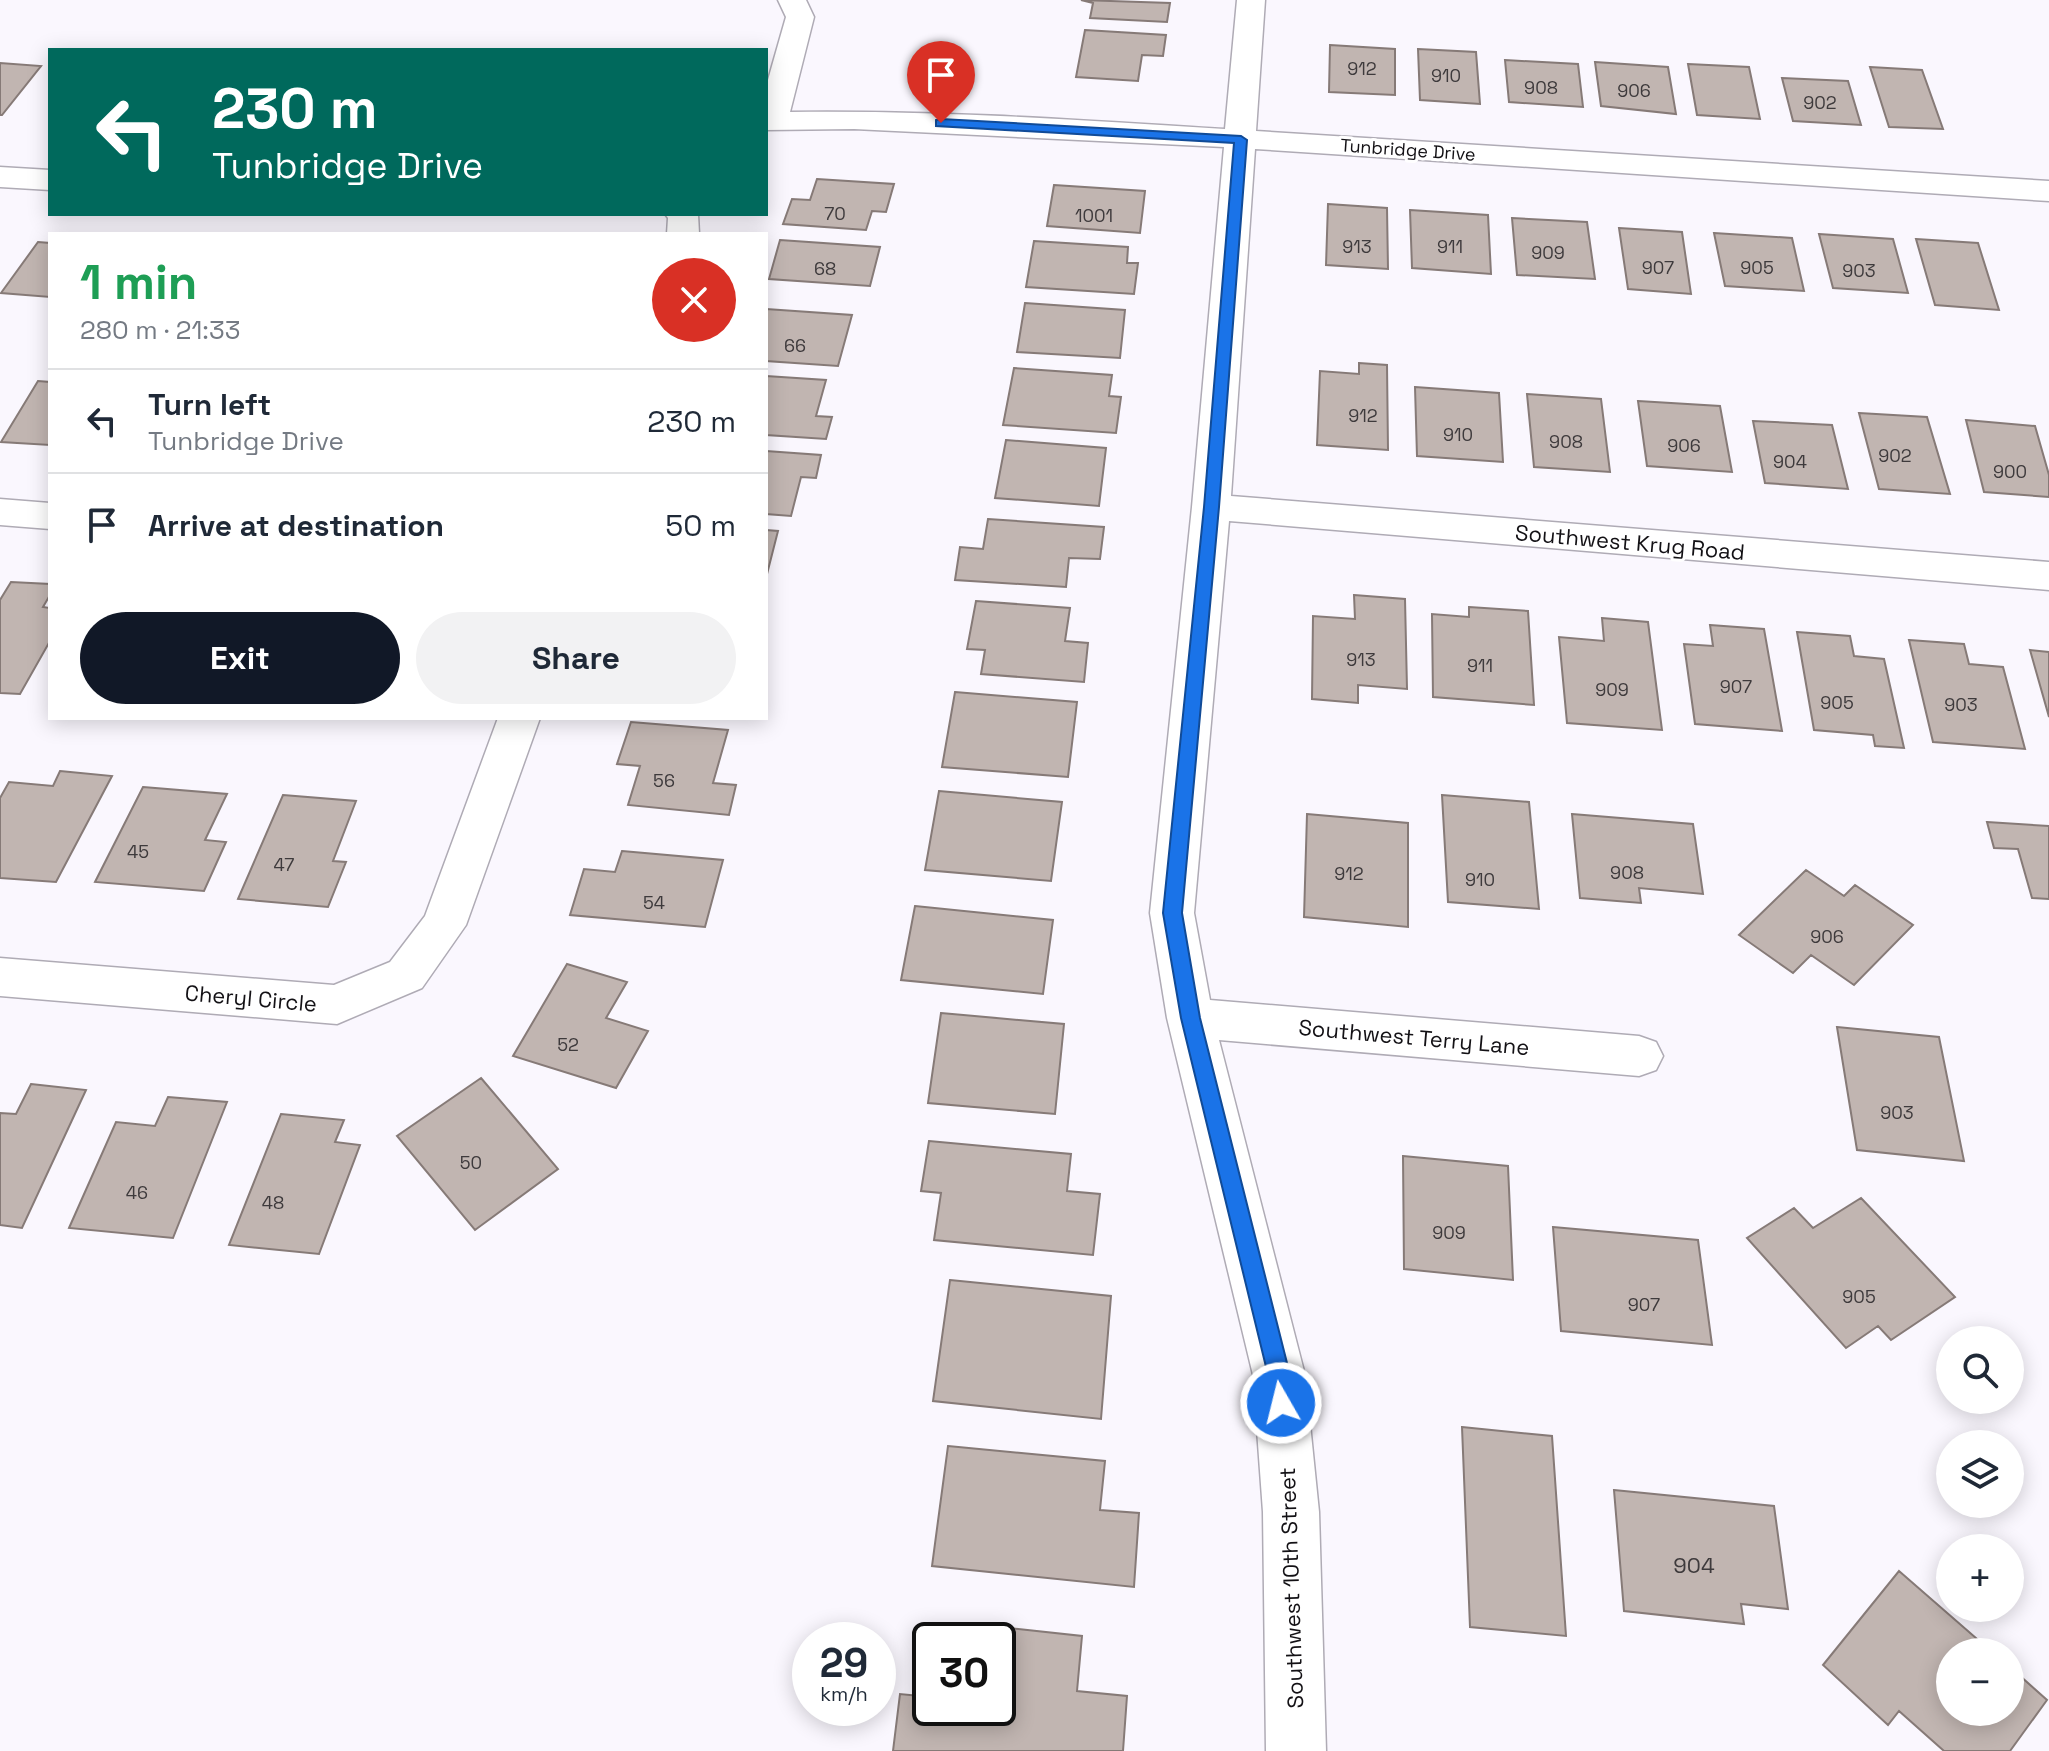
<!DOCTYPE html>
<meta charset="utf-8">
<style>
:root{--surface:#fff;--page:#f2f2f3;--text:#1f2937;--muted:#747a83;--line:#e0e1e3;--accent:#111827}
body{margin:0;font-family:"Space Grotesk",sans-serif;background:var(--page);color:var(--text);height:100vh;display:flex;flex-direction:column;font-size:30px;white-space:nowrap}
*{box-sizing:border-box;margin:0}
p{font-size:26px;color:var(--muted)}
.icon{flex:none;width:44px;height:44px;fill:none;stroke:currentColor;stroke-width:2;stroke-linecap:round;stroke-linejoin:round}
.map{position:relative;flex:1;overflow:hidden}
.side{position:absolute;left:48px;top:232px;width:720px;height:488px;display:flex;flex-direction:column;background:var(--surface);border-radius:0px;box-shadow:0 4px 20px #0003}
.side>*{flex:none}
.hud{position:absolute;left:48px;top:48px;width:720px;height:168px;border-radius:0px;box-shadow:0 4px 20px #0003;background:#00695c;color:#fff;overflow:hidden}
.controls{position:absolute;left:1936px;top:1326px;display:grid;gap:16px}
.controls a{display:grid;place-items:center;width:88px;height:88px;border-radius:50%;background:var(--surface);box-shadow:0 4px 20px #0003;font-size:40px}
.speed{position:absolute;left:792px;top:1622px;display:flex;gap:16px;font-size:40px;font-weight:700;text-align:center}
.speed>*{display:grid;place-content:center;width:104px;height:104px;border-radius:50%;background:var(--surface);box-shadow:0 4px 20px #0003;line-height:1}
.speed small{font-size:20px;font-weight:400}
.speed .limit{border:4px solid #111;border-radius:12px;background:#fff;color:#111}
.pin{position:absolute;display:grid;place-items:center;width:68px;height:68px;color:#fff;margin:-82px -34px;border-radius:50% 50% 50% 0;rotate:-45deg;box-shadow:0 0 8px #0007}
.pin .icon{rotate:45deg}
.me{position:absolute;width:88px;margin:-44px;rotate:352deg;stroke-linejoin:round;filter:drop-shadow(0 0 6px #0008)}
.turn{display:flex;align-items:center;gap:28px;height:168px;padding:0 32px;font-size:36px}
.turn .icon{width:104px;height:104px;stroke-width:2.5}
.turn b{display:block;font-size:56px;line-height:68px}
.round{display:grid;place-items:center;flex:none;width:84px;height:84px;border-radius:42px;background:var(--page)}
.head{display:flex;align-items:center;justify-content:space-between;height:136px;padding:0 32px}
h1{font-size:48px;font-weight:600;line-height:60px;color:#1e9e55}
.action{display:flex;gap:16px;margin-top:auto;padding:16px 32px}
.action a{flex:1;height:92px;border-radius:48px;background:var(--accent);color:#fff;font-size:32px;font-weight:600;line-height:92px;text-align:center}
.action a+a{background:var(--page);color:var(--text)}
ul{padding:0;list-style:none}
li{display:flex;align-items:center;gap:24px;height:104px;padding:0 32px;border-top:2px solid var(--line)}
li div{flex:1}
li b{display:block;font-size:30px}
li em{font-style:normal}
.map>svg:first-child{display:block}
.building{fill:#c1b5b1;stroke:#867a77;stroke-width:2}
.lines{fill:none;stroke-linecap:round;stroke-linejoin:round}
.minor-casing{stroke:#afabb5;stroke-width:3}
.minor{fill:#fff;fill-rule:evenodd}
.route{fill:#1a73e8;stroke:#114b97;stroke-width:2}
.labels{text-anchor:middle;stroke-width:6;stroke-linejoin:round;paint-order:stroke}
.number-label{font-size:18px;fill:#3e3a3c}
.far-street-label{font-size:18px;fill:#131115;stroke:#fff}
.street-label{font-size:22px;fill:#131115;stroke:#fff}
.near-number-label{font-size:22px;fill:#3e3a3c}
</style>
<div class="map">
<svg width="2049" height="1751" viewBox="0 0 2049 1751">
<rect width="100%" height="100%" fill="#faf7fe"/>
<path class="building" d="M 1081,0 L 1170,3 L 1167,22 L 1090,18 L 1093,3 Z
M 1085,30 L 1166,35 L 1163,56 L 1142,55 L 1138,81 L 1076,77 Z
M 1330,45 L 1395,49 L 1395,95 L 1329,92 Z
M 1418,49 L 1476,52 L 1480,104 L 1420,100 Z
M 1505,60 L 1578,64 L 1583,107 L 1509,102 Z
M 1595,62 L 1668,67 L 1676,114 L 1601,106 Z
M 0,63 L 41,66 L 2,115 L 0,115 Z
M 1688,64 L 1749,67 L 1760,119 L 1697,115 Z
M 1870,67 L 1922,70 L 1943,129 L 1889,127 Z
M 1782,78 L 1848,81 L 1861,125 L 1793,121 Z
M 817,179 L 894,184 L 886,212 L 872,211 L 866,230 L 783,224 L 792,199 L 810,200 Z
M 1054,185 L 1145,191 L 1140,233 L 1047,226 Z
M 1328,204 L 1387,208 L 1388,269 L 1326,265 Z
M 1410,210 L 1488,215 L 1491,274 L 1412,268 Z
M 1512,218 L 1587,222 L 1595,279 L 1517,275 Z
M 1619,228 L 1682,232 L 1691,294 L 1628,289 Z
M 1714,233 L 1792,238 L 1804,291 L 1725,286 Z
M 1819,234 L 1893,239 L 1908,293 L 1833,288 Z
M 1916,239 L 1978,243 L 1999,310 L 1935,305 Z
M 780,240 L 880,247 L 870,286 L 769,279 Z
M 1034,241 L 1128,247 L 1127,263 L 1138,263 L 1134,294 L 1026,287 Z
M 38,242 L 50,243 L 50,297 L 1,293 Z
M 1025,303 L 1125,310 L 1120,358 L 1017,352 Z
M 766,309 L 852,315 L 838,366 L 766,361 Z
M 1359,363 L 1387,365 L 1388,450 L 1317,445 L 1320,371 L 1359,374 Z
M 1014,368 L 1112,375 L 1109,396 L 1121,397 L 1116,433 L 1003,425 Z
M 766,376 L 826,380 L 816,416 L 832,417 L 826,439 L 766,435 Z
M 38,381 L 50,382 L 50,445 L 1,442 Z
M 1415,387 L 1499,393 L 1503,462 L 1417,456 Z
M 1527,394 L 1601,399 L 1610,472 L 1534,467 Z
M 1638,401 L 1720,406 L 1732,472 L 1647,466 Z
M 1859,413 L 1927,417 L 1950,494 L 1879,489 Z
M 1966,420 L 2035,426 L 2049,475 L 2049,497 L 1984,492 Z
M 1753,421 L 1832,425 L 1848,489 L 1765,483 Z
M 1006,440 L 1106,448 L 1099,506 L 995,498 Z
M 766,451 L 821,455 L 816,478 L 801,477 L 791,516 L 766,514 Z
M 988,519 L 1104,527 L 1100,559 L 1069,558 L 1066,587 L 955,580 L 960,547 L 983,549 Z
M 766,530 L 778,531 L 766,578 Z
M 11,582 L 50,584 L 50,595 L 43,607 L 50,608 L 50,641 L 20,694 L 0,693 L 0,600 Z
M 1354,595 L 1405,599 L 1407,689 L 1358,685 L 1358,703 L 1312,699 L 1313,616 L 1355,619 Z
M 976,601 L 1070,608 L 1065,641 L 1088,643 L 1084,682 L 981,674 L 985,650 L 967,649 Z
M 1469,607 L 1528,611 L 1534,705 L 1433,697 L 1432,614 L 1469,617 Z
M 1602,618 L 1648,622 L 1662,730 L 1567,723 L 1559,637 L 1604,641 Z
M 1710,625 L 1764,629 L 1782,731 L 1695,724 L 1684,644 L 1713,646 Z
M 1797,632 L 1850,636 L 1854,656 L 1884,659 L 1904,748 L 1875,746 L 1873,735 L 1814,730 Z
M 1909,640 L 1964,644 L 1969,664 L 2003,667 L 2025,749 L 1933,742 Z
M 2030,650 L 2049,652 L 2049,717 Z
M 955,692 L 1077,702 L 1068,777 L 942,767 Z
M 631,722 L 728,730 L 713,783 L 736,785 L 729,815 L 628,805 L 640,766 L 617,764 Z
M 60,771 L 112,776 L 56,882 L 0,878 L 0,798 L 9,782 L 53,786 Z
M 143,787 L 227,794 L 205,840 L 226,842 L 204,891 L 95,882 Z
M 939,791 L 1062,802 L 1051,881 L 925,870 Z
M 283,795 L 356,801 L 333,861 L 346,862 L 328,907 L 238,899 Z
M 1442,795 L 1529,802 L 1539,909 L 1448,902 Z
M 1307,814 L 1408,823 L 1408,927 L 1304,917 Z
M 1572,814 L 1693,824 L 1703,894 L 1639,888 L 1641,903 L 1580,898 Z
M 1987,822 L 2049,826 L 2049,899 L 2032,898 L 2018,849 L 1994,848 Z
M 622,851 L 723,860 L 705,927 L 570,915 L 584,869 L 615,872 Z
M 1806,870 L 1844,896 L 1855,885 L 1913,925 L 1854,985 L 1811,955 L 1793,973 L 1739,935 Z
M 915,906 L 1053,920 L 1043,994 L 901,980 Z
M 567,964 L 627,982 L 606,1018 L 648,1031 L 616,1088 L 513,1056 Z
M 941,1013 L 1064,1024 L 1055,1114 L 928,1103 Z
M 1837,1027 L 1939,1037 L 1964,1161 L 1857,1150 Z
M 481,1078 L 558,1169 L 475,1230 L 397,1136 Z
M 31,1084 L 86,1090 L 22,1228 L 0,1225 L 0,1113 L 16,1114 Z
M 168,1097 L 227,1102 L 173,1238 L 69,1228 L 116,1122 L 155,1126 Z
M 281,1114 L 344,1120 L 335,1142 L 360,1145 L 319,1254 L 229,1245 Z
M 929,1141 L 1071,1154 L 1067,1191 L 1100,1194 L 1093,1255 L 934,1240 L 941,1193 L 921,1191 Z
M 1403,1156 L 1508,1166 L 1513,1280 L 1404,1269 Z
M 1861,1198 L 1955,1297 L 1891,1340 L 1878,1326 L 1846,1348 L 1747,1238 L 1794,1208 L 1813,1228 Z
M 1553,1227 L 1698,1240 L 1712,1345 L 1561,1331 Z
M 950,1280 L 1111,1296 L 1101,1419 L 933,1401 Z
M 1462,1427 L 1552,1436 L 1566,1636 L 1470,1627 Z
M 948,1446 L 1105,1461 L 1100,1510 L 1139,1513 L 1134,1587 L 932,1566 Z
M 1614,1490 L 1774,1506 L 1788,1609 L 1741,1604 L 1744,1624 L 1624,1611 Z
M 1899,1571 L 1992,1652 L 1950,1652 L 1950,1712 L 2010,1712 L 2010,1667 L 2047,1700 L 2010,1751 L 1944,1751 L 1899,1711 L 1888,1725 L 1823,1665 Z
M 962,1623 L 1082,1636 L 1077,1691 L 1127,1696 L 1123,1751 L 893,1751 L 900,1694 L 930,1697 L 930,1708 L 998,1708 L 998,1640 L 960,1640 Z"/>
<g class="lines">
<g class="minor-casing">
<path id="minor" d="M 778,0 L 806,0 L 814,17 L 790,112 C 935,110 1080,120 1225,129 L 1237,0 L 1265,0 L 1256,131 L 2049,181 L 2049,201 L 1255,149 L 1231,496 L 2049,562 L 2049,590 L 1229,521 L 1194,913 L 1210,1000 L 1639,1036 L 1656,1042 L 1663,1056 L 1656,1070 L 1639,1076 L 1219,1040 L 1305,1375 L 1319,1512 L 1326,1751 L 1266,1751 L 1263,1512 L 1253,1375 L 1167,1018 L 1150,913 L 1192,507 L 1224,147 L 854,129 L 766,130 L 766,87 L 786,17 Z
M 0,167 L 50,170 L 50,190 L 0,187 Z
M 665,214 L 698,214 L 699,234 L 667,234 L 668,218 Z
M 0,499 L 50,503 L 50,529 L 0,525 Z
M 498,718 L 540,718 L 466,925 L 422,988 L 337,1024 L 0,996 L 0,958 L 334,985 L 390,962 L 425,916 Z"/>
</g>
<use href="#minor" class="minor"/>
</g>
<path class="route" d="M 941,119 L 1241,136 L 1247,140 L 1219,507 L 1182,913 L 1200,1018 L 1290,1375 L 1292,1403 L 1289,1410 L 1281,1413 L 1273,1410 L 1268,1375 L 1181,1018 L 1163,913 L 1204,507 L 1234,143 L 936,126 L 936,120 Z"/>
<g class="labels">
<g class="number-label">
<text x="1362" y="75">912</text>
<text x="1446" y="82">910</text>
<text x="1541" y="94">908</text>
<text x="1634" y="97">906</text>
<text x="1820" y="109">902</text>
<text x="835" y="220">70</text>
<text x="1094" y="222">1001</text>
<text x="1357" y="253">913</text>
<text x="1450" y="253">911</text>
<text x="1548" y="259">909</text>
<text x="1658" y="274">907</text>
<text x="1757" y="274">905</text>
<text x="825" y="275">68</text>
<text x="1859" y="277">903</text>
<text x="795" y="352">66</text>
<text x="1363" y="422">912</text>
<text x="1458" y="441">910</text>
<text x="1566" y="448">908</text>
<text x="1684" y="452">906</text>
<text x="1895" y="462">902</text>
<text x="1790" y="468">904</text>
<text x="2010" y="478">900</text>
<text x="1361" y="666">913</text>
<text x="1480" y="672">911</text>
<text x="1736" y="693">907</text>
<text x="1612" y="696">909</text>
<text x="1837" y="709">905</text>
<text x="1961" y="711">903</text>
<text x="664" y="787">56</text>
<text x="138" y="858">45</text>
<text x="284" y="871">47</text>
<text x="1627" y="879">908</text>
<text x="1349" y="880">912</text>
<text x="1480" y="886">910</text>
<text x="654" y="909">54</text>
<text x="1827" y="943">906</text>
<text x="568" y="1051">52</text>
<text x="1897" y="1119">903</text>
<text x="471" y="1169">50</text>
<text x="137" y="1199">46</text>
<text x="273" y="1209">48</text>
<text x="1449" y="1239">909</text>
<text x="1859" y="1303">905</text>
<text x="1644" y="1311">907</text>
</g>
<g class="far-street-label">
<text transform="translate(1408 150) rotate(4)" y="6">Tunbridge Drive</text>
</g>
<g class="street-label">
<text transform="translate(1630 542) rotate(5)" y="8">Southwest Krug Road</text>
<text transform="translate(251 998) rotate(5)" y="8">Cheryl Circle</text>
<text transform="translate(1414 1037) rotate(5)" y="8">Southwest Terry Lane</text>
<text transform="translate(1291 1588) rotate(-92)" y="8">Southwest 10th Street</text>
</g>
<g class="near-number-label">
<text x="1694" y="1573">904</text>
</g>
</g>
</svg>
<div class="controls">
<a><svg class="icon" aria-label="search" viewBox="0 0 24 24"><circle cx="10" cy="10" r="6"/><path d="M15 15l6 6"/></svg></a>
<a><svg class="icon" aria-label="layers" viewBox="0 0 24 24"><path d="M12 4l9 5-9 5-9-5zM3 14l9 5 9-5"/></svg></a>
<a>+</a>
<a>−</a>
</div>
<div class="speed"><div>29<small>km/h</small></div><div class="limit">30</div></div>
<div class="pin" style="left:941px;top:123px;background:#d93025"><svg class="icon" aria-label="arrive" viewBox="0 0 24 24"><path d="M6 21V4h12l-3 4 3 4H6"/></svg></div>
<svg class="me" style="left:1281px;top:1403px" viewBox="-20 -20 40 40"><circle r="17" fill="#1a73e8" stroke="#fff" stroke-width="3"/><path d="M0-11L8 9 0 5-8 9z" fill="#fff"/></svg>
<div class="hud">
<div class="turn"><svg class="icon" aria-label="left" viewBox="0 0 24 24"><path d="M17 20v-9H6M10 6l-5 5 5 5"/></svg><div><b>230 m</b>Tunbridge Drive</div></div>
</div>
<section class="side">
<div class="head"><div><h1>1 min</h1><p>280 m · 21:33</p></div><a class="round" style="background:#d93025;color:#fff"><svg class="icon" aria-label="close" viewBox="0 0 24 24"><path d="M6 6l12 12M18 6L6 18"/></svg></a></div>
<ul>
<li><svg class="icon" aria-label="left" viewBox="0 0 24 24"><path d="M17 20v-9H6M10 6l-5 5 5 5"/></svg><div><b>Turn left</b><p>Tunbridge Drive</p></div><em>230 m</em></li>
<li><svg class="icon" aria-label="arrive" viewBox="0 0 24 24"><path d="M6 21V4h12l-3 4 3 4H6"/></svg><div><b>Arrive at destination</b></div><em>50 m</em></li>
</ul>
<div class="action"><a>Exit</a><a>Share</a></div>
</section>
</div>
